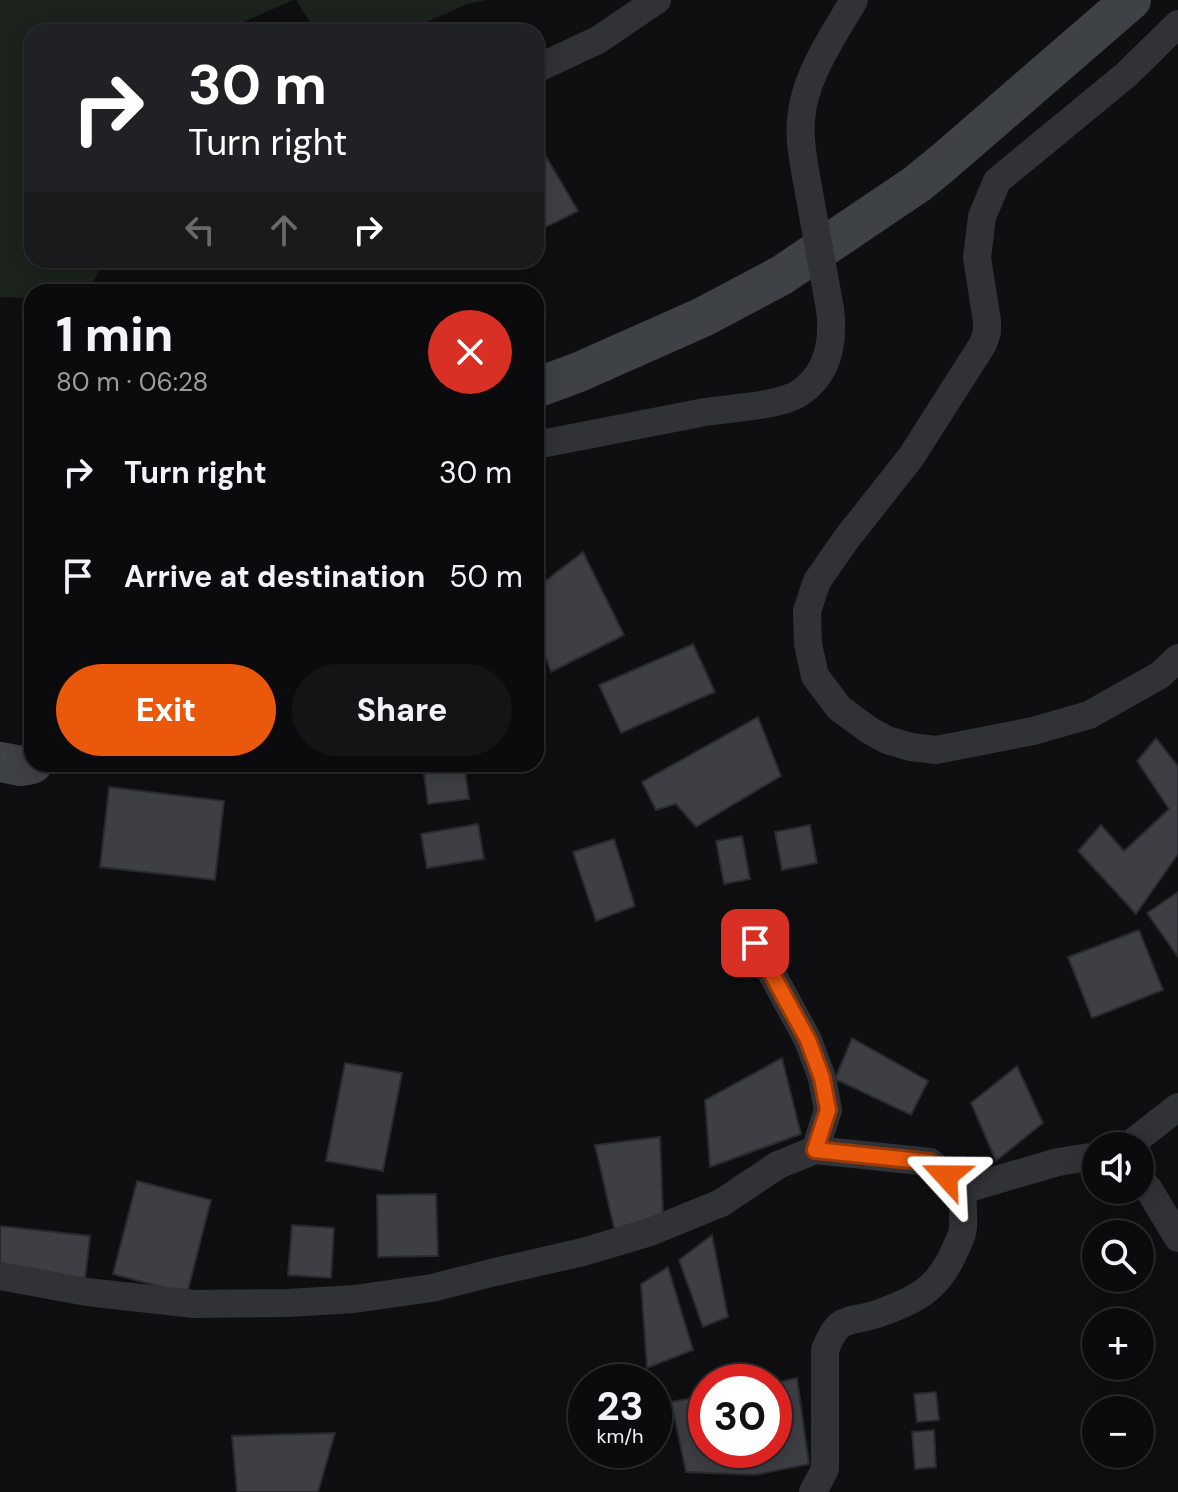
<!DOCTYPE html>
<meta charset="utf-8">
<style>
:root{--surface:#0b0b0d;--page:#141416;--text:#f1f3f6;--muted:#9a9b9d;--line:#2b2b2e;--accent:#ea580c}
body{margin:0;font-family:"DM Sans",sans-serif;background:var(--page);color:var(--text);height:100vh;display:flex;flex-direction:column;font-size:30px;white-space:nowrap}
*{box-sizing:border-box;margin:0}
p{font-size:26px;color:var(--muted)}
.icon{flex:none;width:44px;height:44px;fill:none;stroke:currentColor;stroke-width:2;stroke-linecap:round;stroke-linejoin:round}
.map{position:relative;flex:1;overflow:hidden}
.details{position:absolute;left:24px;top:284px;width:520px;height:488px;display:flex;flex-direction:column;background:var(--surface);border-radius:24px;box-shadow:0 4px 20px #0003,0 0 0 2px var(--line)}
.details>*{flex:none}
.top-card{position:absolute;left:24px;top:24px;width:520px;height:244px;border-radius:24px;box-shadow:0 4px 20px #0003,0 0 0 2px var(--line);background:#202124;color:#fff;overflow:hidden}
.controls{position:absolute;left:1082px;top:1132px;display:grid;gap:16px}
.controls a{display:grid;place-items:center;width:72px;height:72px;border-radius:50%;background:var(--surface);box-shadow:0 4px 20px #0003,0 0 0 2px var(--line);font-size:40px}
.speed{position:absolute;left:568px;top:1364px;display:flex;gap:16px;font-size:40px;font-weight:700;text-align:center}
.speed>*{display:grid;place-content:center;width:104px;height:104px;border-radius:50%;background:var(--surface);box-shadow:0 4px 20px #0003,0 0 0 2px var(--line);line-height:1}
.speed small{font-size:20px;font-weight:400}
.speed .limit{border:12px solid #d22;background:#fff;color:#111}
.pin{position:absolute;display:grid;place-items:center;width:68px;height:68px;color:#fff;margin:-34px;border-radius:16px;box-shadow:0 4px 12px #0006}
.me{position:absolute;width:88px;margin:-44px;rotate:294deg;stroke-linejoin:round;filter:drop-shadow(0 0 6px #0008)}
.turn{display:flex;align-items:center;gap:28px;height:168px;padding:0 32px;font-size:36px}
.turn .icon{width:104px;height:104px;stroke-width:2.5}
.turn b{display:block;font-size:56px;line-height:68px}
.lanes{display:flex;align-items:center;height:76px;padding:0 32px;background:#0003;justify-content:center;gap:40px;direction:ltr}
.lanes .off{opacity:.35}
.round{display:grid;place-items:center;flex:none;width:84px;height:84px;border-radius:42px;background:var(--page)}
.summary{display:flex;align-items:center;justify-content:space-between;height:136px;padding:0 32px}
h1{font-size:48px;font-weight:800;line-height:60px}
.primary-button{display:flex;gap:16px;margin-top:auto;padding:16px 32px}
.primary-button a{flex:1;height:92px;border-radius:48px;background:var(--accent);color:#fff;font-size:32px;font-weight:800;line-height:92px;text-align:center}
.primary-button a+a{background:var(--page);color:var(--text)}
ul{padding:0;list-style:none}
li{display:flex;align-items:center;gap:24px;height:104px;padding:0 32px}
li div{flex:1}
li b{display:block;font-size:30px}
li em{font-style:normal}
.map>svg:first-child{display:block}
.green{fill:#1c231c}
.building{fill:#3e3f44;stroke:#292a2d;stroke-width:2}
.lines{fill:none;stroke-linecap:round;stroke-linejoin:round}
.street{stroke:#303236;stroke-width:28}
.secondary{stroke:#3e4146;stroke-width:40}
.street-bridge{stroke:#303236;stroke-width:28}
.route-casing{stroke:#983908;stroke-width:20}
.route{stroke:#ea580c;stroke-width:14}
</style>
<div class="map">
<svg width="1178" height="1492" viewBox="0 0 1178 1492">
<rect width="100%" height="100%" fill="#0f0f11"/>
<path class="green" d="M 0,0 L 293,0 L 221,32 L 32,32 L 32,260 L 106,260 L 87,292 L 32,292 L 32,298 L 0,297 Z
M 296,0 L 487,0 L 467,4 L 404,32 L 316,32 Z"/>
<path class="building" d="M 536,139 L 578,211 L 536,232 Z
M 583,552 L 624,635 L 551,672 L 536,629 L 536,588 Z
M 693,644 L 715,692 L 621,733 L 599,685 Z
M 758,717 L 781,776 L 696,827 L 676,804 L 656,810 L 642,782 Z
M 1156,738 L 1178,766 L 1178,854 L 1136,914 L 1078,851 L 1101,825 L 1124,851 L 1169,809 L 1137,761 Z
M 446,764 L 464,764 L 469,799 L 428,804 L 423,767 Z
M 109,787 L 224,801 L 215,880 L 100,867 Z
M 478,824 L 484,859 L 427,868 L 421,834 Z
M 810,825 L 817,863 L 782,870 L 775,832 Z
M 742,836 L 750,879 L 724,884 L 716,841 Z
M 614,839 L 635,906 L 596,921 L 573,852 Z
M 1178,892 L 1178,957 L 1147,913 Z
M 1139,930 L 1163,990 L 1092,1018 L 1068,957 Z
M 852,1038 L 928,1081 L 911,1115 L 835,1079 Z
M 782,1058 L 801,1134 L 710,1167 L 705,1100 Z
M 345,1063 L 402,1073 L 383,1171 L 326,1161 Z
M 1017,1066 L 1043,1123 L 996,1161 L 971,1103 Z
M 660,1137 L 663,1216 L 615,1232 L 595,1145 Z
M 137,1181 L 211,1200 L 187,1294 L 113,1274 Z
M 436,1194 L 438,1256 L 378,1257 L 377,1195 Z
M 292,1225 L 334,1228 L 331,1278 L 288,1275 Z
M 0,1226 L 90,1236 L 85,1280 L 0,1271 Z
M 712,1235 L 728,1317 L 703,1327 L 679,1260 Z
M 668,1267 L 693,1350 L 647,1368 L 641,1284 Z
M 797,1378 L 809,1464 L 755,1475 L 686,1472 L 671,1402 L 706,1395 L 706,1450 L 774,1450 L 774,1383 Z
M 936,1392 L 939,1420 L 917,1422 L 914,1394 Z
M 934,1430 L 936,1467 L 915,1469 L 912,1432 Z
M 335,1433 L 318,1492 L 237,1492 L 232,1436 Z"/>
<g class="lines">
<path class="street" d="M 1178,24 L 1127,74 L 997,181 L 982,217 L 977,258 L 987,321 L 987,332 L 983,344 L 911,457 L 847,538 L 817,581 L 807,611 L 808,644 L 815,676 L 839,708 L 869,730 L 887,740 L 911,747 L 936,750 L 1033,731 L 1089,715 L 1160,675 L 1178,658
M 536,69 L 598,40 L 657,0
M 806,176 C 803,158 799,139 801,120 C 804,76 833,37 854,0
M 536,445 C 592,434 649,423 705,412 C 731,408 782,406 801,392 C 829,372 834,341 830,309
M 1128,1146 L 1178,1107
M 815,1150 L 930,1162 L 962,1190 L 1058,1162 L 1096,1156
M 1140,1181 L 1148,1188 L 1178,1238
M 0,1276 L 87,1292 L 194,1304 L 288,1303 L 354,1299 L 432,1288 L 495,1272 L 583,1252 L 650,1232 L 721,1203 L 778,1165 L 815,1150 L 828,1110 L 822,1078 L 808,1040 L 755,943
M 813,1492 L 825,1469 L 825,1350 C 839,1314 846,1324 877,1314 C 916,1300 938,1290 955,1250 C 958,1243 963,1235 963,1227 C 964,1215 962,1202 962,1190"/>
<path class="secondary" d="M 536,388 L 579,372 L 703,317 L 782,275 L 917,184 L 945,161 L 1131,0
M 0,762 L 21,766 L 32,764"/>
<path class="street-bridge" d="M 806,176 L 830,309"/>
</g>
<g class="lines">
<g class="route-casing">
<path id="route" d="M 755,943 L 808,1040 L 822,1078 L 828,1110 L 815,1150 L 930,1162 L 946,1176"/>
</g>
<use href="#route" class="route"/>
</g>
</svg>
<div class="controls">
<a><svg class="icon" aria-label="sound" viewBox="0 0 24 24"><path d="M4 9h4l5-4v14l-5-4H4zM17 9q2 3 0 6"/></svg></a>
<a><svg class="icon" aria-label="search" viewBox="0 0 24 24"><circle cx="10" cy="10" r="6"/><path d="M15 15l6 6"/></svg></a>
<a>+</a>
<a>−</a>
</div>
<div class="speed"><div>23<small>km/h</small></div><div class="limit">30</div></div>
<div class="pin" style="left:755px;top:943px;background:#d93025"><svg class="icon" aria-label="arrive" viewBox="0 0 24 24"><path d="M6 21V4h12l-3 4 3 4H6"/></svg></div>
<svg class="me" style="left:946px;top:1176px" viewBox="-20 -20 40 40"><path d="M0-17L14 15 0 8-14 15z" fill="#ea580c" stroke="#fff" stroke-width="4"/></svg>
<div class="top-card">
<div class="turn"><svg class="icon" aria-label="right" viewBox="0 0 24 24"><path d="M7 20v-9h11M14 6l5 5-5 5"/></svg><div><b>30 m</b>Turn right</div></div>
<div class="lanes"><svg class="icon off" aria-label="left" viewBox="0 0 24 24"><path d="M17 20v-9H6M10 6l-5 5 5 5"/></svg><svg class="icon off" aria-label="ahead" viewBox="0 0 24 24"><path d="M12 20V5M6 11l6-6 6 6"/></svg><svg class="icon" aria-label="right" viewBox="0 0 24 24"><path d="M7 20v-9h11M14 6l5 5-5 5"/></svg></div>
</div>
<section class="details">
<div class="summary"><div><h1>1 min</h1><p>80 m · 06:28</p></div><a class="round" style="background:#d93025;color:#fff"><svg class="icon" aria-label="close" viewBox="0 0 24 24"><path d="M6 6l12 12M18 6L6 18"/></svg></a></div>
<ul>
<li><svg class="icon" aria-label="right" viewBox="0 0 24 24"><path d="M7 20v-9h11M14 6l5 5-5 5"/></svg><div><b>Turn right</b></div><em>30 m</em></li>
<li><svg class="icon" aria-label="arrive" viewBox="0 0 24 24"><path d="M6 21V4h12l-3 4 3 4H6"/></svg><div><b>Arrive at destination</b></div><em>50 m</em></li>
</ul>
<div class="primary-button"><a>Exit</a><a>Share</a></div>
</section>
</div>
